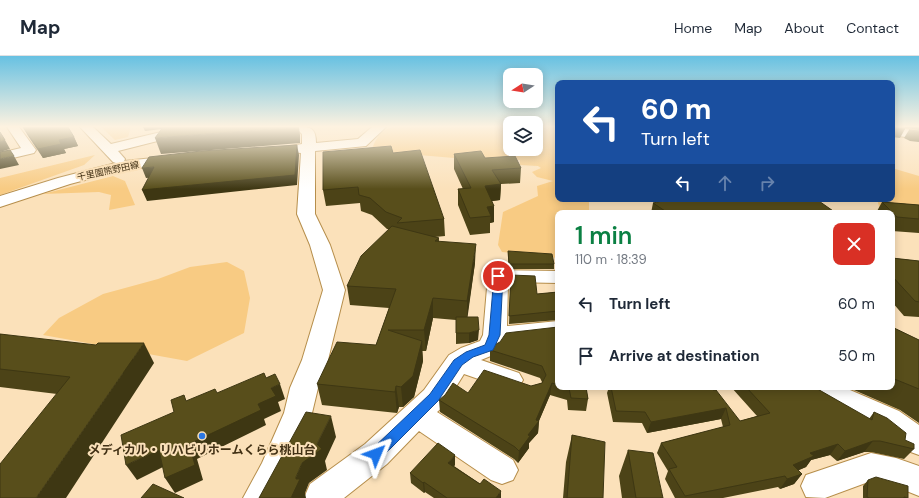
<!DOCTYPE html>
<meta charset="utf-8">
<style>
:root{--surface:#fff;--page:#f2f2f3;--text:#1f2937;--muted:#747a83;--line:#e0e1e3;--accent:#0b8043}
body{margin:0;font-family:"DM Sans","Noto Sans JP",sans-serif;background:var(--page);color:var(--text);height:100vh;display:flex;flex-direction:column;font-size:15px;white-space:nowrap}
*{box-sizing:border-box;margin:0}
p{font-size:13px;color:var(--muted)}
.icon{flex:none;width:22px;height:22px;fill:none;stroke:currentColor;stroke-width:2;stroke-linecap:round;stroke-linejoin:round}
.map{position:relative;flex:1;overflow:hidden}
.sheet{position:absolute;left:555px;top:154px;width:340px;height:180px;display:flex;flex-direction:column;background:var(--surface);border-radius:8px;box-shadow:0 2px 10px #0003}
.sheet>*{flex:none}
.hud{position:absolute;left:555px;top:24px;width:340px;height:122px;border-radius:8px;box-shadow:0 2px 10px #0003;background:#1a4fa0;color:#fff;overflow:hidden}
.needle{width:26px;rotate:258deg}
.controls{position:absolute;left:503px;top:12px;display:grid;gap:8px}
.controls a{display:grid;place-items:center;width:40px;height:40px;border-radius:8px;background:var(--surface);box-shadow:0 2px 10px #0003;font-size:20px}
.pin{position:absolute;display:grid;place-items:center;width:34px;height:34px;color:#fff;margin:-17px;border:2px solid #fff;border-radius:50%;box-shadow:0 1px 4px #0007}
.me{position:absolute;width:44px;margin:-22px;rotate:46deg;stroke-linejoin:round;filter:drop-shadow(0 0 3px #0008)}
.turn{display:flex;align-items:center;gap:14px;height:84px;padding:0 20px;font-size:18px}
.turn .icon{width:52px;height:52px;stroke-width:2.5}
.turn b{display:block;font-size:28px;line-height:34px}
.lanes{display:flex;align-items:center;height:38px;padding:0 20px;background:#0003;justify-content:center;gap:20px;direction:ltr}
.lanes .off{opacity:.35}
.round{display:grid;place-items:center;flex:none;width:42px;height:42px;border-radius:8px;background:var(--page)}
.headline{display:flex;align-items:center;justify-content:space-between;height:68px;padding:0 20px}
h1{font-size:24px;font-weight:600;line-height:30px;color:var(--accent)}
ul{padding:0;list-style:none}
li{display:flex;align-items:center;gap:12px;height:52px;padding:0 20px}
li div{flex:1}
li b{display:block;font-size:15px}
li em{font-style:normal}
header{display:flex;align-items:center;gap:24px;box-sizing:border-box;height:56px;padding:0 20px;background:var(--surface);border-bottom:1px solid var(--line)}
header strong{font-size:19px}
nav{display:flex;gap:22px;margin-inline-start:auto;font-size:14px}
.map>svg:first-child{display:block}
.green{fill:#f8cb83}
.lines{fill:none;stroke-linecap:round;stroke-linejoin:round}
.minor-casing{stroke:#b68e4b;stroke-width:2}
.minor{fill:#fff;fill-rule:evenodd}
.wall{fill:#4c4317}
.shaded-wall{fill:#3e3713}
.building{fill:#584e1b;stroke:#3e3713}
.route{fill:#1a73e8;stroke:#114b97}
.poi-dot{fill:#2b77e3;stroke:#fbe1ba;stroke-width:1.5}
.labels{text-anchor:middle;stroke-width:4;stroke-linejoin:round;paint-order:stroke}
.far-street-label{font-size:9px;fill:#423115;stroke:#fbe1ba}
.near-poi-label{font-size:12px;font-weight:bold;fill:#423115;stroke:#fbe1ba}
</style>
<header>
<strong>Map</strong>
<nav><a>Home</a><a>Map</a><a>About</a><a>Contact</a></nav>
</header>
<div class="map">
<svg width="919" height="442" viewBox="0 0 919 442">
<rect width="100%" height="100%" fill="#fbe1ba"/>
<path class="green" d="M 101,71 L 131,71 L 128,81 L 115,84 Z
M 392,71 L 510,71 L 510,93 L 536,93 L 536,71 L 558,71 L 558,143 L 589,143 L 589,155 L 591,157 L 558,157 L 558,202 L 502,196 L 498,189 L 503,156 L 538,140 L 537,130 L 553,125 L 537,121 L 532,116 L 541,112 L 538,110 L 520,109 L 520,104 L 508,103 L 490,105 L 371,95 C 376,83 379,75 392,71 Z
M 95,99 L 84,109 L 0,139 L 0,122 Z
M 892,112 L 919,120 L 919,159 L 880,154 L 877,143 L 892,143 Z
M 113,120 L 125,125 L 135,149 L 109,154 L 111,139 L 99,136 L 43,138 Z
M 227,206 L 244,215 L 250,242 L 244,277 L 187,305 L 43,279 L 59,262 L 103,238 L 158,223 L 190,211 Z"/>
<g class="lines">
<g class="minor-casing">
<path id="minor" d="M 7,71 L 19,71 L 36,94 L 34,97 L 0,105 L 0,97 L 21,92 Z
M 80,71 L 93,71 L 111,88 L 182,71 L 202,71 L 201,74 L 118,95 L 125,103 L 124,105 L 173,100 L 178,101 L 180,104 L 178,107 L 123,114 L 70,128 L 0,151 L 0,140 L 58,122 L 116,107 L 113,106 Z
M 295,71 C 309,71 316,70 316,87 L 358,83 L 372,71 L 386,71 L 366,90 L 315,95 L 315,158 L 330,189 L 345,234 L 328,304 L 318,332 L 312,357 L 290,416 L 277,442 L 243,442 L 262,407 L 284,357 L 290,332 L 302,304 L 323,234 L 310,189 L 297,158 L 301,97 L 290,96 L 288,93 L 290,90 L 302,88 L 302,78 Z
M 892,71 L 919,75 L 919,83 L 892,79 Z
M 498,214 L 558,215 L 558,227 L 508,226 L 507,270 L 558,265 L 558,281 L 504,287 L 498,297 L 481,304 L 519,317 L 523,324 L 519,331 L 510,334 L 464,318 L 444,350 L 437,356 L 513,404 L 518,414 L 513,424 L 502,428 L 491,424 L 419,375 L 387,408 L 344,442 L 304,442 L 310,428 L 365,388 L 424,334 L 449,299 L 461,292 L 480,285 L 483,279 L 488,220 L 491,216 Z
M 812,331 L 843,331 L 899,355 L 919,369 L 919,399 L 908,395 L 879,371 L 822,346 Z
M 871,397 L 896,402 L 919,410 L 919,440 L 894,430 L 871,425 L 825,442 L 806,441 L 801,430 L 806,419 Z"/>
</g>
<use href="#minor" class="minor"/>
</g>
<path class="wall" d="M 23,71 L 74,81 L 78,90 L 64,93 L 66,97 L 43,102 L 28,80 Z
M 892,71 L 905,73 L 900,82 L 892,81 Z
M 900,71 L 919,71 L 919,74 Z
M 909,74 L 919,75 L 919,86 L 910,85 L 904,82 Z
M 393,97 L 444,163 L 445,180 L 435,181 L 439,182 L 439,186 L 475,207 L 467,261 L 478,284 L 469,287 L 456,288 L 456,264 L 433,262 L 426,295 L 422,295 L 423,305 L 414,341 L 403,351 L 399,351 L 397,357 L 322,349 L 317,328 L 376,289 L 389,252 L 350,249 L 347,230 L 389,173 L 387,173 L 372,159 L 361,155 L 360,147 L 326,150 L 323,134 Z
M 454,98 L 485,102 L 521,112 L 520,127 L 501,128 L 500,144 L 492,145 L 494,166 L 490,167 L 490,177 L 470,179 L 458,149 L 458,133 L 463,133 L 454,113 Z
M 882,146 L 919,149 L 919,177 L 892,175 L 892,157 L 876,157 Z
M 653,147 L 836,157 L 651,157 Z
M 508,195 L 554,208 L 554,213 L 509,213 L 508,199 Z
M 892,202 L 919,205 L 919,261 L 904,260 L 892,246 Z
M 511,219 L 537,238 L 558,236 L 558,264 L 509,268 Z
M 558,271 L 558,331 L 586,331 L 588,343 L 586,355 L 568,354 L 567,344 L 550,339 L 539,365 L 538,377 L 529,387 L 529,392 L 518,407 L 514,403 L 440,356 L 439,344 L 468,337 L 531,330 L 542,327 L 542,326 L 540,322 L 490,305 L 490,294 Z
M 892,271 L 919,284 L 919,367 L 900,354 L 847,331 L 892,331 Z
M 0,278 L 154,307 L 57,338 L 0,331 Z
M 609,331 L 710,331 L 740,365 L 757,360 L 731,331 L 814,331 L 869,363 L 874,356 L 905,384 L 914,393 L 904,403 L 871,396 L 864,396 L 837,405 L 830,399 L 811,404 L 806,411 L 798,414 L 802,418 L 794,428 L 780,433 L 778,431 L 723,442 L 675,442 L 665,423 L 668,415 L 657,397 L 661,387 L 723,371 L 721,363 L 647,377 L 642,367 L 613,366 L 607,337 Z
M 572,379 L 603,442 L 563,442 L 566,406 Z
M 628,394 L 663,442 L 622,442 L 619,420 Z
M 455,409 L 454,410 L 501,442 L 434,442 L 425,436 L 424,437 L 411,427 L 410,417 Z
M 868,424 L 908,442 L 863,442 L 863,430 Z"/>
<path class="shaded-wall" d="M 143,71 L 179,71 L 145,75 Z
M 299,71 L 300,79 L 300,87 L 161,98 L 155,82 Z
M 74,81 L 78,90 L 64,93 L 66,97 L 43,102 L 38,93 L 59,84 Z
M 5,84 L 10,93 L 0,96 L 0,86 Z
M 297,89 L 299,99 L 297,129 L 147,145 L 142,134 Z
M 14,100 L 19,109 L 0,113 L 0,103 Z
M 154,111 L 159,121 L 146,122 L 142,112 Z
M 501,128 L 500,144 L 485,146 L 485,130 Z
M 494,150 L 494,166 L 490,167 L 491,160 L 487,151 Z
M 476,188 L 475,207 L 467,265 L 467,245 Z
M 433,242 L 433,262 L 426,295 L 424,274 Z
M 479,274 L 478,284 L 469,287 L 469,277 Z
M 422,285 L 423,305 L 414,341 L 403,351 L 401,331 Z
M 144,287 L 154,307 L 66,442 L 36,442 Z
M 552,327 L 550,339 L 538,367 L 539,365 L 538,377 L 529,387 L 529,392 L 518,407 L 519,395 L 528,379 L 536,364 Z
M 280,328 L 285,343 L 278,346 L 281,355 L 264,363 L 266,369 L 197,403 L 203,424 L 175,437 L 165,422 L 189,388 L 258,348 L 271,332 Z
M 396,330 L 399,351 L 397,357 L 395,336 Z
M 726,352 L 721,363 L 647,377 L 651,366 Z
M 331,360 L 336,381 L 325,405 L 327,414 L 309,427 L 305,437 L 306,442 L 291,442 L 296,421 L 302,407 L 317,388 Z
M 873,385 L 864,396 L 837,405 L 845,395 Z
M 838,388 L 830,399 L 811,404 L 806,411 L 786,420 L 793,409 L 810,397 Z
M 159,394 L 167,409 L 137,424 L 126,409 Z
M 455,399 L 455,409 L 448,417 L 448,407 Z
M 802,418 L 794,428 L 780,433 L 787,423 Z
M 424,426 L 425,436 L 424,437 L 423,427 Z
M 501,435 L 501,442 L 496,442 Z"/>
<path class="building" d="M 23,71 L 68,71 L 74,81 L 59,84 L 61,88 L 38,93 Z
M 163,71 L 297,71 L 155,82 Z
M 892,71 L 895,71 L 895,72 L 905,73 L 892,73 Z
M 909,74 L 919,75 L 919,77 L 915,76 Z
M 0,76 L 5,84 L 0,86 Z
M 297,89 L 295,119 L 142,134 L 154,111 L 142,112 L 149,101 L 201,95 Z
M 391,90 L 393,97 L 420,94 L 444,163 L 397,167 L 402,162 L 386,156 L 370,142 L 359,139 L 358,131 L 323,134 L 323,96 Z
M 10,94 L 14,100 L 0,103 L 0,96 Z
M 481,95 L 485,102 L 515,100 L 521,112 L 492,114 L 501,128 L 485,130 L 494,150 L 487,151 L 491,160 L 470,162 L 458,133 L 471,132 L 454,98 Z
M 671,143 L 816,143 L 836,157 L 668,157 L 653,147 Z
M 882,146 L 919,149 L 919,163 L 897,161 Z
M 392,170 L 439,182 L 435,185 L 476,188 L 467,245 L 433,242 L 424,274 L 388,274 L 422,285 L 413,320 L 401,331 L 396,330 L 395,336 L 317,328 L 337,286 L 376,289 L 396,233 L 347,230 L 361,200 Z
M 508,195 L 552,198 L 554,208 L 509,208 Z
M 892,202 L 919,205 L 919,246 L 915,245 L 892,220 Z
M 511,219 L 535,220 L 537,238 L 558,236 L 558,255 L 509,260 Z
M 456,261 L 478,261 L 479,274 L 469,277 L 456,277 Z
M 558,271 L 558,329 L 552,327 L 536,364 L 539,365 L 528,379 L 530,380 L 519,395 L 515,391 L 439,344 L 445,339 L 453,327 L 468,337 L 484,314 L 531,330 L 542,327 L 546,319 L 542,310 L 490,294 L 492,290 L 500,286 L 506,277 Z
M 892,271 L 919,284 L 919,333 L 892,322 Z
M 0,278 L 96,289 L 98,287 L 144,287 L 36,442 L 0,442 L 0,408 L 70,321 L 0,313 Z
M 264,317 L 266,322 L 275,318 L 280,328 L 271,332 L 276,340 L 258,348 L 261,354 L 189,388 L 195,409 L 165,422 L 159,394 L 126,409 L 121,379 L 174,356 L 171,344 L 184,339 L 186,345 L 215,333 L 217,337 Z
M 566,331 L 586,331 L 588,343 L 571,342 L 569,332 Z
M 611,331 L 710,331 L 713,334 L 716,334 L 740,365 L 770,357 L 746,331 L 814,331 L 872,364 L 874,356 L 887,362 L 906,377 L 905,384 L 914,388 L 914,393 L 880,385 L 873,385 L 845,395 L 838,388 L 810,397 L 814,400 L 793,409 L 802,418 L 787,423 L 785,420 L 685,440 L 669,413 L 677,411 L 661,387 L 730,369 L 726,352 L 651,366 L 645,356 L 616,355 Z
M 306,356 L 331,360 L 317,388 L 322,393 L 302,407 L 296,421 L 296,423 L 300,423 L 291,442 L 259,442 Z
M 572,379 L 605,386 L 603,442 L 567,442 Z
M 438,387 L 455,399 L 448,407 L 480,428 L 484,423 L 501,435 L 496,442 L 447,442 L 424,426 L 423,427 L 410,417 Z
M 628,394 L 653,397 L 663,442 L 636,442 Z
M 876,421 L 908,430 L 908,442 L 904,441 L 904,442 L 869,442 L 867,441 L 868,424 Z
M 153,428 L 184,442 L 141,442 Z"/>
<linearGradient id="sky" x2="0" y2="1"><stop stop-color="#67c1e2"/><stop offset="0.53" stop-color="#fdf2e0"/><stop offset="1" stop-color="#fdf2e0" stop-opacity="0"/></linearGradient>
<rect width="919" height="133" fill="url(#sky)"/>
<path class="route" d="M 498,217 L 503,220 L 500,279 L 493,294 L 473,301 L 462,309 L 438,345 L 381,402 L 376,404 L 371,402 L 369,398 L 371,394 L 430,338 L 454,304 L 466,296 L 485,289 L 489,279 L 494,220 Z"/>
<circle class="poi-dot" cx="202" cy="380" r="4"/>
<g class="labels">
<g class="far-street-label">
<text transform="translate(108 115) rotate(-12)" y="3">千里園熊野田線</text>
</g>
<g class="near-poi-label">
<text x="202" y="398">メディカル・リハビリホームくらら桃山台</text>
</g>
</g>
</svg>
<div class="controls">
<a><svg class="needle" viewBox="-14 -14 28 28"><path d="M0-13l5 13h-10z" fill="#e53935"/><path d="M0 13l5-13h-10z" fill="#747a83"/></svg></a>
<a><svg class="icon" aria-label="layers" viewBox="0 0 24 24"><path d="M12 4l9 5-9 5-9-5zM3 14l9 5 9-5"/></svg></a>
</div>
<div class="pin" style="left:498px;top:220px;background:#d93025"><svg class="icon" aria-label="arrive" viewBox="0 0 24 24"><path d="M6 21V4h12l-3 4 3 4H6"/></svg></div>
<svg class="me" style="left:376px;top:398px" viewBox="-20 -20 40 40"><path d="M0-17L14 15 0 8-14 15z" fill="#1a73e8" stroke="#fff" stroke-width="4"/></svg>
<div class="hud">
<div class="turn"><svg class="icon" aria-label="left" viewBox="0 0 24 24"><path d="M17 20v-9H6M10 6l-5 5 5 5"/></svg><div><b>60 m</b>Turn left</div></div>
<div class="lanes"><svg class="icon" aria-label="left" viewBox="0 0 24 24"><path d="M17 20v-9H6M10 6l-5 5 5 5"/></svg><svg class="icon off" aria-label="ahead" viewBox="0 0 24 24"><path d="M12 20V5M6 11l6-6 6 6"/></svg><svg class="icon off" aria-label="right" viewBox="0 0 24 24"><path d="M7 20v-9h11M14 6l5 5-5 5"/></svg></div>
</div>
<section class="sheet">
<div class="headline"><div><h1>1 min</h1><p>110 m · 18:39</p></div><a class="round" style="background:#d93025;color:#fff"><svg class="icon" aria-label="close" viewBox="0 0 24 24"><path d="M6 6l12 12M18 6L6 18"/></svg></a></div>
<ul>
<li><svg class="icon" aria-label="left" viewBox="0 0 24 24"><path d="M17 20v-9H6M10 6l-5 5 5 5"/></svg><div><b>Turn left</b></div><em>60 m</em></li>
<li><svg class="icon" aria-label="arrive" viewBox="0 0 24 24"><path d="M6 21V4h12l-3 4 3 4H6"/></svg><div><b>Arrive at destination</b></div><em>50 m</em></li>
</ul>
</section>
</div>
